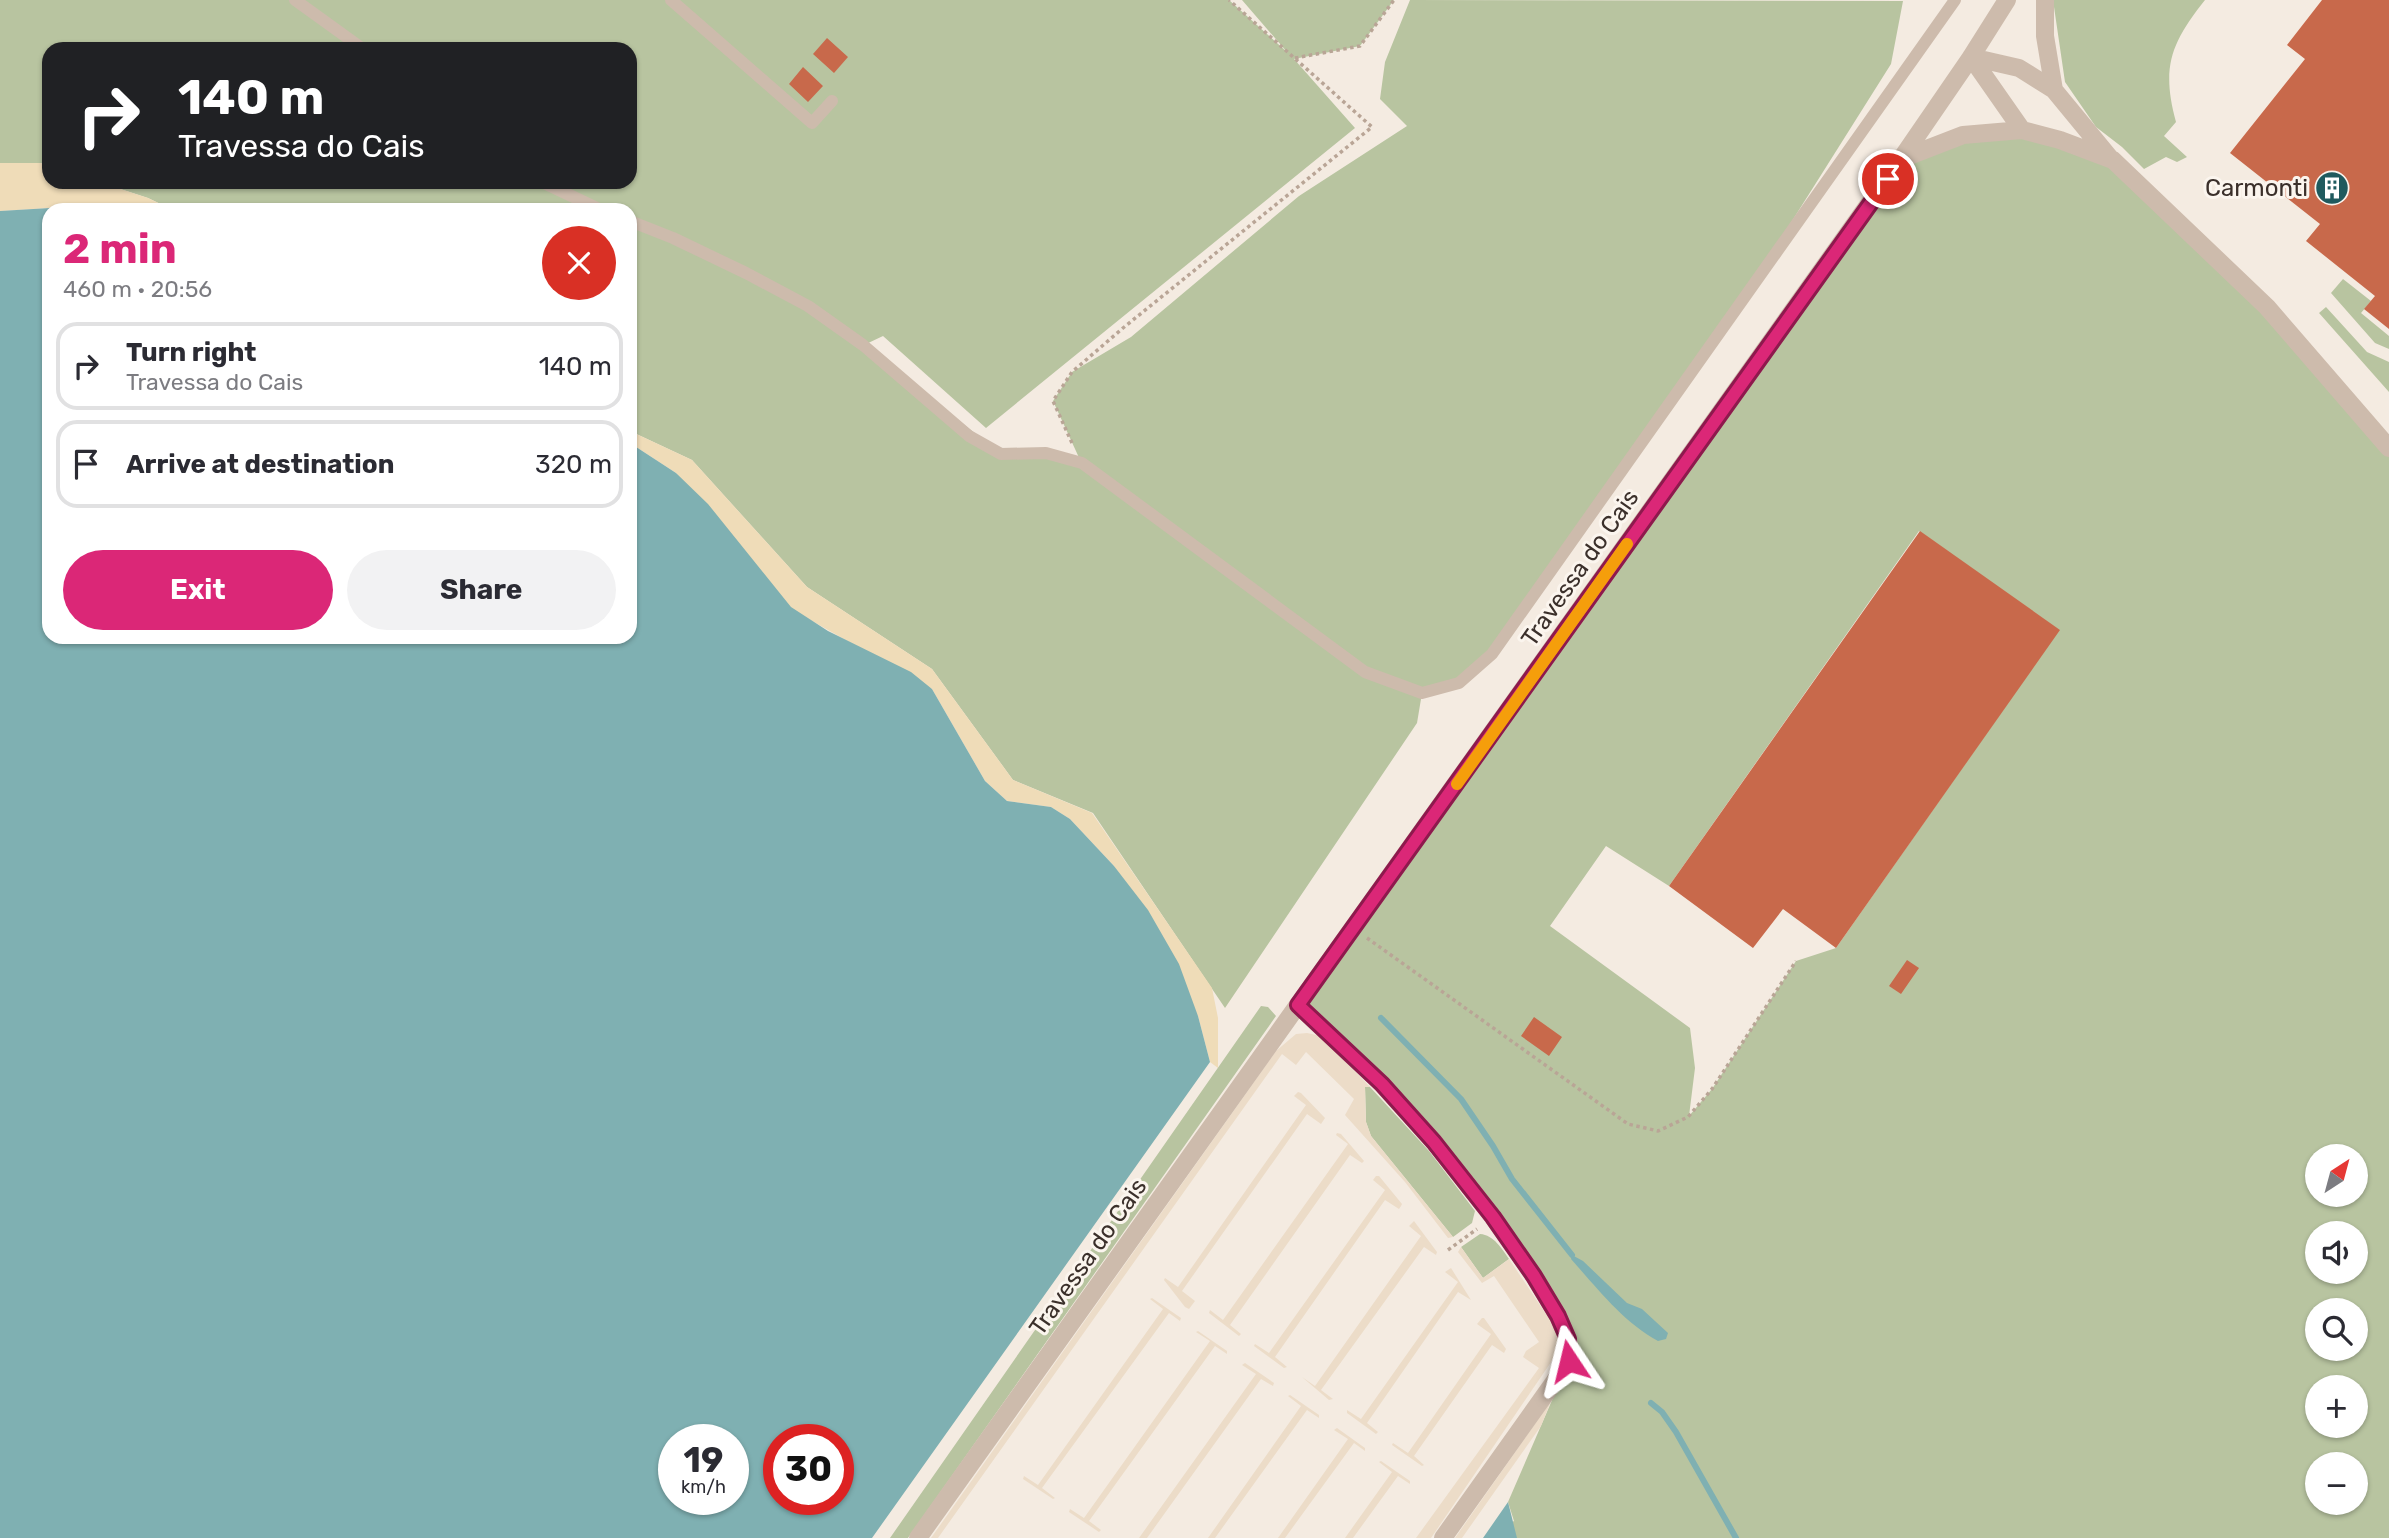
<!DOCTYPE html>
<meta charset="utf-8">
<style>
:root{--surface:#fff;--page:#f2f2f3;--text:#2b2b33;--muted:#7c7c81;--line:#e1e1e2;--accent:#db2777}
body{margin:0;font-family:Rubik,sans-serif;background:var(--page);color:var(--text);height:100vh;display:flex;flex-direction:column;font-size:26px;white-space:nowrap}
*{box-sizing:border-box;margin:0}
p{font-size:23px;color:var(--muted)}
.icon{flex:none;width:38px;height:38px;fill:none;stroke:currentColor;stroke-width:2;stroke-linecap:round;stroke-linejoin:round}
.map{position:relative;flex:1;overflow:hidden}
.side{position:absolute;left:42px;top:203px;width:595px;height:441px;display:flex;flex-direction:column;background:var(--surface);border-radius:21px;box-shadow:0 2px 5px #0004}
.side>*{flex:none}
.guide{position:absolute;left:42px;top:42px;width:595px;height:147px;border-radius:21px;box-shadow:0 2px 5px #0004;background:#202124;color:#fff;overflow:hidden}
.needle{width:46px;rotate:36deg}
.fabs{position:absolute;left:2305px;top:1144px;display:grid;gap:14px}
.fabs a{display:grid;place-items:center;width:63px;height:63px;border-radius:50%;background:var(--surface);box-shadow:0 2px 5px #0004;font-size:35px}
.speed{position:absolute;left:658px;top:1424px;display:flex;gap:14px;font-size:35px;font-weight:700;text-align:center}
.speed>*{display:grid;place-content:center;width:91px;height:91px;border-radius:50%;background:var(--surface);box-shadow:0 2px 5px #0004;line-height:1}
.speed small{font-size:18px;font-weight:400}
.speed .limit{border:10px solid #d22;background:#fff;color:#111}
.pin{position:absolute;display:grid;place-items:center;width:60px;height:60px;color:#fff;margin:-30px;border:4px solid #fff;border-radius:50%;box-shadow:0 2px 7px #0007}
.me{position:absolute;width:77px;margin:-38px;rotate:350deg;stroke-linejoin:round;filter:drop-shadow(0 0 5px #0008)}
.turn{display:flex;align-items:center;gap:24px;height:147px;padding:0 21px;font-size:32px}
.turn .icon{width:91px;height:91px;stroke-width:2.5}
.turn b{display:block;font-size:49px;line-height:60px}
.round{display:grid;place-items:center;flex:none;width:74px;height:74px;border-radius:37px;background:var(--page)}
.headline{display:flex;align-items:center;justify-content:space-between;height:119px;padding:0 21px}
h1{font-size:42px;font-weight:700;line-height:52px;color:var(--accent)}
.cta{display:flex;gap:14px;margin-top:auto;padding:14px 21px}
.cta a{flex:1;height:80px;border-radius:42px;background:var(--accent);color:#fff;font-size:28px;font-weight:700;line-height:80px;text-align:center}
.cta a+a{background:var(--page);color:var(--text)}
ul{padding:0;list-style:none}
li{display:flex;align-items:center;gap:21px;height:88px;margin:0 14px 10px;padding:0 7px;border:4px solid var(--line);border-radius:21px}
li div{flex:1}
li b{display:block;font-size:26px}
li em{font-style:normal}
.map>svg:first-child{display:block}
.green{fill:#b8c4a0;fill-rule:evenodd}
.sand{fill:#efdcb8}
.plaza{fill:#ecdcc8}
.water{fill:#7fb0b2;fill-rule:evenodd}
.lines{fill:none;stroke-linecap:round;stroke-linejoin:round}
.stream{stroke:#7fb0b2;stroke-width:6}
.building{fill:#c8694b}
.path{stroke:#b9a596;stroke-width:3.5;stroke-dasharray:3.5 3.5;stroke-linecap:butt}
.lane{stroke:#cdbbac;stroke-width:12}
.street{stroke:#cdbbac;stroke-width:18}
.route-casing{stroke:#8e194d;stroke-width:18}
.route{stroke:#db2777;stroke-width:12}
.slow{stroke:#f59e0b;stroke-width:12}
.labels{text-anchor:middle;stroke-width:6;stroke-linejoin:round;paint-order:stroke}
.poi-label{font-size:24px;fill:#3b302b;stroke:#fbf5ee;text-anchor:end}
.street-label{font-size:24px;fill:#3b302b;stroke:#fbf5ee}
</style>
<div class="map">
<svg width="2389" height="1538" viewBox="0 0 2389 1538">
<rect width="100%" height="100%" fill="#f4ebe1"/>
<path class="green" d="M 0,0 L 1229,0 L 1287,52 L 1242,0 L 1394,0 L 1360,46 L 1294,59 L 1355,128 L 986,428 L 883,336 L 864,345 L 1001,454 L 1081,462 L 1053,401 L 1072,372 L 1131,337 L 1299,196 L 1407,126 L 1380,99 L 1385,62 L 1410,0 L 1903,1 L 1891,64 L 1741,302 L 1492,654 L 1459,683 L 1422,693 L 1417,723 L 1225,1008 L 1093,813 L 1013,780 L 932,669 L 807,587 L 692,460 L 630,431 L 630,210 L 173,210 L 148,198 L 99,182 L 630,182 L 630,49 L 49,49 L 49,166 L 41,163 L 0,163 Z
M 2053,0 L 2205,0 C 2171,43 2161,67 2176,122 L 2164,136 L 2187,157 L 2177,162 L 2166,157 L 2144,169 L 2122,147 L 2096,127 L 2065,82 Z
M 2022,130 L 2113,160 L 2267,307 L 2389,448 L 2389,1538 L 1484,1538 L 1514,1521 L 1508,1502 L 1569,1361 L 1568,1339 L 1493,1217 L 1298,1005 L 1901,159 L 1963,135 ZM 1919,531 L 2059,630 L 1836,948 L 1796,961 L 1712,1089 L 1689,1116 L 1695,1068 L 1690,1028 L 1550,926 L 1606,846 L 1669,886 ZM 2317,1157 L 2356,1157 L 2356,1195 L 2317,1195 ZM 2317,1234 L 2356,1234 L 2356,1272 L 2317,1272 ZM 2317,1311 L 2356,1311 L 2356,1349 L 2317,1349 ZM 2317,1388 L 2356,1388 L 2356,1426 L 2317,1426 ZM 2317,1465 L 2356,1465 L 2356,1503 L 2317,1503 Z
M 2343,279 L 2371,301 L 2361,313 L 2389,336 L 2389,349 L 2375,343 L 2331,293 Z
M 2326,307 L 2367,352 L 2389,362 L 2389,392 L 2319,313 Z
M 1261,1006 L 1268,1007 L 1276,1016 L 908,1538 L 890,1538 Z
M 1367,1086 L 1370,1087 L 1429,1151 L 1475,1211 L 1472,1223 L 1453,1237 L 1371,1136 L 1366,1122 L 1365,1087 Z
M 1480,1234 C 1494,1235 1502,1249 1509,1259 L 1483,1278 L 1461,1247 Z"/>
<path class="sand" d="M 0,163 L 41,163 L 49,166 L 49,182 L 99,182 L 148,198 L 173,210 L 95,210 L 83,206 L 0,211 Z
M 630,431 L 692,460 L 807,587 L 932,669 L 1013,780 L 1092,813 L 1212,988 L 1218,1018 L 1218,1068 L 1210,1062 L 1198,1016 L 1114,866 L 1070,819 L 1051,807 L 1007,801 L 985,781 L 932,689 L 791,609 L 676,473 L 630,443 Z"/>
<path class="plaza" d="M 1307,1033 L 1321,1036 L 1370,1087 L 1365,1087 L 1366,1122 L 1371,1136 L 1453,1237 L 1448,1238 L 1405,1182 L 1345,1115 L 1354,1099 L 1306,1052 L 1296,1065 L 1282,1054 L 938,1538 L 931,1538 L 1276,1051 L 1296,1034 Z
M 1298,1092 L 1301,1093 L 1325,1118 L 1321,1124 L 1307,1114 L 1182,1291 L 1195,1301 L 1189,1309 L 1185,1307 L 1164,1280 L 1165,1278 L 1178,1287 L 1306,1105 L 1294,1096 Z
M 1337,1133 L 1341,1134 L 1364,1161 L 1362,1163 L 1350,1155 L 1230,1325 L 1241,1334 L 1239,1336 L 1209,1313 L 1210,1310 L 1223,1320 L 1348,1144 L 1336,1135 Z
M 1376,1176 L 1379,1176 L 1402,1204 L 1401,1206 L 1399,1209 L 1385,1200 L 1275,1357 L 1287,1367 L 1284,1368 L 1254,1346 L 1255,1344 L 1269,1353 L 1385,1190 L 1373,1180 Z
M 1414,1221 L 1437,1252 L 1436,1255 L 1424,1247 L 1321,1390 L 1333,1399 L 1329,1400 L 1302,1377 L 1315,1386 L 1421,1236 L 1409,1226 Z
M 1461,1247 L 1483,1278 L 1509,1259 L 1556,1329 L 1560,1349 L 1431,1538 L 1416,1538 L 1539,1368 L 1523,1357 L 1526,1351 L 1539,1342 L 1494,1276 L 1482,1283 L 1458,1252 Z
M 1451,1268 L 1471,1300 L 1458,1292 L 1367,1423 L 1378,1432 L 1376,1434 L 1347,1413 L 1347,1410 L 1361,1419 L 1458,1282 L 1445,1272 Z
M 1152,1298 L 1181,1318 L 1180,1321 L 1169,1313 L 1042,1488 L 1055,1498 L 1053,1499 L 1023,1479 L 1024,1476 L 1038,1485 L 1163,1309 L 1150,1299 Z
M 1482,1318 L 1484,1318 L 1506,1349 L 1504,1353 L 1492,1345 L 1414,1456 L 1424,1465 L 1422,1466 L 1392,1445 L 1393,1443 L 1408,1453 L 1491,1334 L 1477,1324 Z
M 1198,1331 L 1227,1351 L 1227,1354 L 1215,1346 L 1089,1521 L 1101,1530 L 1099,1532 L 1069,1512 L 1070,1509 L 1084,1518 L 1210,1341 L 1196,1332 Z
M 1245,1363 L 1274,1383 L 1273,1386 L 1261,1379 L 1147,1538 L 1139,1538 L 1256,1374 L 1242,1365 Z
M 1290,1395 L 1319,1415 L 1319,1418 L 1307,1410 L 1215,1538 L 1208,1538 L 1301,1406 L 1288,1396 Z
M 1551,1401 L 1541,1426 L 1462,1538 L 1455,1538 Z
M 1337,1428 L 1365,1448 L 1365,1451 L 1354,1443 L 1285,1538 L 1278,1538 L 1348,1439 L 1334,1430 Z
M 1381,1461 L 1410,1481 L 1410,1484 L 1398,1476 L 1353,1538 L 1345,1538 L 1392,1472 L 1379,1462 Z"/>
<path class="water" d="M 83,206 L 95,210 L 49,210 L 49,637 L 630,637 L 630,443 L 676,473 L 708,504 L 791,607 L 828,631 L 911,672 L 932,689 L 985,781 L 1007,801 L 1051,807 L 1070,819 L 1114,866 L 1148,910 L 1179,964 L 1198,1016 L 1210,1062 L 872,1538 L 0,1538 L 0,211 ZM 674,1440 L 733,1440 L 733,1500 L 674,1500 ZM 779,1440 L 838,1440 L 838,1500 L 779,1500 Z
M 1572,1255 L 1583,1261 L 1627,1303 L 1642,1309 L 1668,1333 L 1666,1339 L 1658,1341 C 1623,1322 1597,1288 1571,1259 Z
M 1508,1502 L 1517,1538 L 1483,1538 Z"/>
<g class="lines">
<path class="stream" d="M 1381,1018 L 1461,1099 L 1493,1146 L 1512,1179 L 1572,1255
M 1651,1403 L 1662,1412 L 1676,1432 L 1736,1538"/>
</g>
<path class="building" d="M 2322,0 L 2389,0 L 2389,329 L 2364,309 L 2375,296 L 2306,241 L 2320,224 L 2230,153 L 2305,59 L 2287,45 Z
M 827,38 L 848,57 L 834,73 L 813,54 Z
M 803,67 L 823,86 L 808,102 L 789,84 Z
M 1920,531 L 2060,630 L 1836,948 L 1783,909 L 1753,948 L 1669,886 Z
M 1907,960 L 1919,968 L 1901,994 L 1889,986 Z
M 1534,1017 L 1562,1037 L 1549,1056 L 1521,1036 Z"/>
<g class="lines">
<path class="path" d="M 1295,58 L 1360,46 L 1394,0
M 1072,443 L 1053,401 L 1072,372 L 1123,328 L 1372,127 L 1229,0
M 1367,938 L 1628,1124 L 1658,1131 L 1688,1117 L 1712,1089 L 1796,961
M 1448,1250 L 1477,1229"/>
<path class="lane" d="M 295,0 L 363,49
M 671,0 L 812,123 L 832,101
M 542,182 L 601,210
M 630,221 L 673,238 L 746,273 L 808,306 L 863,345 L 969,436 L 1001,454 L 1046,453 L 1082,463 L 1365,672 L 1422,693 L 1459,683 L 1492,654 L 1955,0"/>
<path class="street" d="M 2045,0 L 2045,36 L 2054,90
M 1971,57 L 2019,68 L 2054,90 L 2110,158
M 1971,57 L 2022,130
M 1901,159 L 1963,135 L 2022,130 L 2060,140 L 2113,160 L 2267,307 L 2389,448
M 1298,1005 L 1382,1084 L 1434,1142 L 1493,1217 L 1534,1276 L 1558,1316 L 1568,1339 L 1569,1361 L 1443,1538
M 918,1538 L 1901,159 L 1971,57 L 2007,0"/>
</g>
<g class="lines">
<g class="route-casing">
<path id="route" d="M 1569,1361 L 1568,1339 L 1558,1316 L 1534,1276 L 1493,1217 L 1434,1142 L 1382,1084 L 1298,1005 L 1888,179"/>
</g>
<use href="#route" class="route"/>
<path class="slow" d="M 1457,784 L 1627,544"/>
</g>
<defs>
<g id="building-disc" transform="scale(1.75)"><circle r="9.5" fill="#1f5a5e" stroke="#fbf5ee"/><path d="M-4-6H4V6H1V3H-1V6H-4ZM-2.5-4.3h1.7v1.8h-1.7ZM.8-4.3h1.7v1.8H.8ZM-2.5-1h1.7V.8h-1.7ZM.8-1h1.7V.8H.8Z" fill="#fff"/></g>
</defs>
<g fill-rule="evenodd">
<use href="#building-disc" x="2332" y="188"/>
</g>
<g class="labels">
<g class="poi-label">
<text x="2308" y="196">Carmonti</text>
</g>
<g class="street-label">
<text transform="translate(1580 568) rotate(-55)" y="8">Travessa do Cais</text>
<text transform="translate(1088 1257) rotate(-55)" y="8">Travessa do Cais</text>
</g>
</g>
</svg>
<div class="fabs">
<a><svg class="needle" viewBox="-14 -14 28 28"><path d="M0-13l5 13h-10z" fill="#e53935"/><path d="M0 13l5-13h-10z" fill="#7c7c81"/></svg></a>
<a><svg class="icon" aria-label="sound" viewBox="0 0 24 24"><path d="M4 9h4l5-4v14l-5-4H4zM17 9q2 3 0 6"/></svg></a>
<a><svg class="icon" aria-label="search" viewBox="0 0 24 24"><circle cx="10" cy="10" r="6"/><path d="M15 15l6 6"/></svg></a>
<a>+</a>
<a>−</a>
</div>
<div class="speed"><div>19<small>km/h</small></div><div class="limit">30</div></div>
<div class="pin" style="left:1888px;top:179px;background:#d93025"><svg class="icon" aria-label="arrive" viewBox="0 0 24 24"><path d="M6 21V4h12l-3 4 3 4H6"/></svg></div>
<svg class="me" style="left:1569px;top:1361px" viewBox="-20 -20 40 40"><path d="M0-17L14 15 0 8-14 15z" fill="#db2777" stroke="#fff" stroke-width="4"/></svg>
<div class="guide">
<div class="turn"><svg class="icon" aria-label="right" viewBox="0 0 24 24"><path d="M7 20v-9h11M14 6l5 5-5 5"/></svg><div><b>140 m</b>Travessa do Cais</div></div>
</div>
<section class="side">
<div class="headline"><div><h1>2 min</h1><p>460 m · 20:56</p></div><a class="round" style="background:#d93025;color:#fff"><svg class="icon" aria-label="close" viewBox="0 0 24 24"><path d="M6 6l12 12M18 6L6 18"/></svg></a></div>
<ul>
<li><svg class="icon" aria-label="right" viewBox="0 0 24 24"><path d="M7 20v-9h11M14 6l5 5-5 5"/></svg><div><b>Turn right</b><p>Travessa do Cais</p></div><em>140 m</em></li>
<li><svg class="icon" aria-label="arrive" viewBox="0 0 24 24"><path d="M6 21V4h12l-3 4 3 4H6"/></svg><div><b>Arrive at destination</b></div><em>320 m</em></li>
</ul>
<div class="cta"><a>Exit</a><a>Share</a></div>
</section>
</div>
